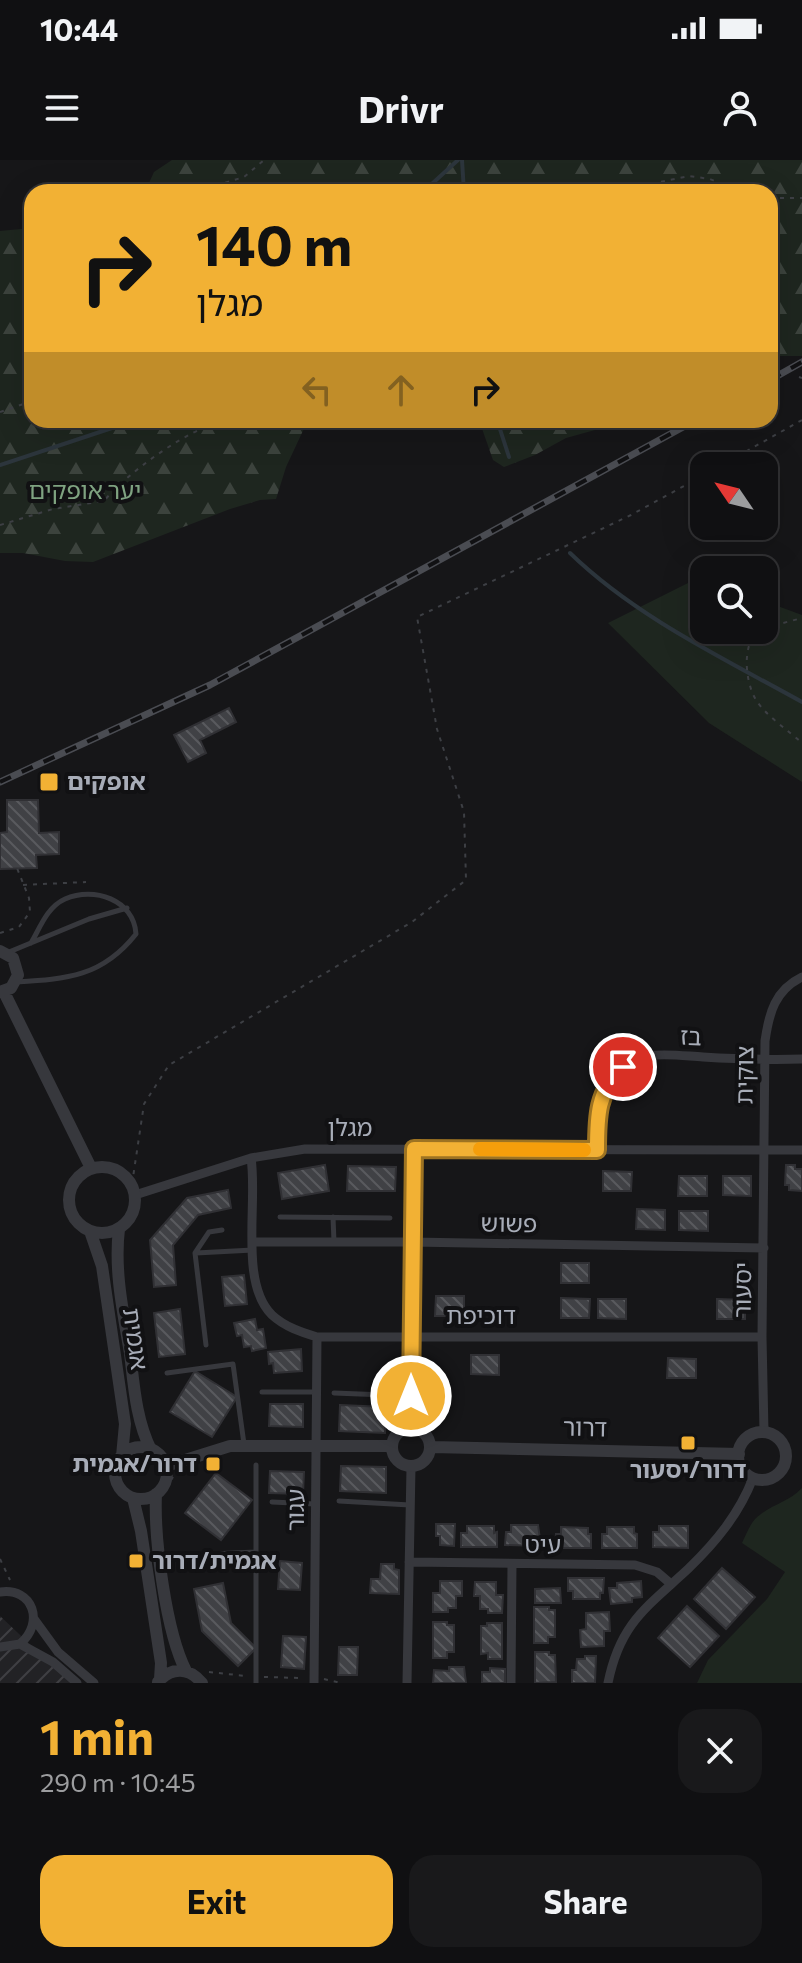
<!DOCTYPE html>
<meta charset="utf-8">
<style>
:root{--surface:#101012;--page:#19191b;--text:#f1f3f6;--muted:#9c9d9f;--line:#303032;--accent:#f2b134}
body{margin:0;font-family:Commissioner,"Noto Sans Hebrew",sans-serif;background:var(--page);color:var(--text);height:100vh;display:flex;flex-direction:column;font-size:30px;white-space:nowrap}
*{box-sizing:border-box;margin:0}
p{font-size:26px;color:var(--muted)}
.icon{flex:none;width:44px;height:44px;fill:none;stroke:currentColor;stroke-width:2;stroke-linecap:round;stroke-linejoin:round}
.map{position:relative;height:1523px;overflow:hidden}
.side{display:flex;flex-direction:column;background:var(--surface);flex:1}
.side>*{flex:none}
.hud{position:absolute;left:24px;top:24px;width:754px;height:244px;border-radius:24px;box-shadow:0 8px 32px #0002,0 0 0 2px var(--line);background:#f2b134;color:#111;overflow:hidden}
.needle{width:52px;rotate:305deg}
.tools{position:absolute;left:690px;top:292px;display:grid;gap:16px}
.tools a{display:grid;place-items:center;width:88px;height:88px;border-radius:16px;background:var(--surface);box-shadow:0 8px 32px #0002,0 0 0 2px var(--line);font-size:40px}
.pin{position:absolute;display:grid;place-items:center;width:68px;height:68px;color:#fff;margin:-34px;border:4px solid #fff;border-radius:50%;box-shadow:0 2px 8px #0007}
.me{position:absolute;width:88px;margin:-44px;rotate:0deg;stroke-linejoin:round;filter:drop-shadow(0 0 6px #0008)}
.turn{display:flex;align-items:center;gap:28px;height:168px;padding:0 40px;font-size:36px}
.turn .icon{width:104px;height:104px;stroke-width:2.5}
.turn b{display:block;font-size:56px;line-height:68px}
.lanes{display:flex;align-items:center;height:76px;padding:0 40px;background:#0003;justify-content:center;gap:40px;direction:ltr}
.lanes .off{opacity:.35}
.round{display:grid;place-items:center;flex:none;width:84px;height:84px;border-radius:24px;background:var(--page)}
.overview{display:flex;align-items:center;justify-content:space-between;height:136px;padding:0 40px}
h1{font-size:48px;font-weight:700;line-height:60px;color:var(--accent)}
.primary-button{display:flex;gap:16px;margin-top:auto;padding:16px 40px}
.primary-button a{flex:1;height:92px;border-radius:24px;background:var(--accent);color:#111;font-size:32px;font-weight:700;line-height:92px;text-align:center}
.primary-button a+a{background:var(--page);color:var(--text)}
.status{display:flex;justify-content:space-between;align-items:center;height:56px;padding:0 40px;background:var(--surface);direction:ltr}
.status svg{height:22px;fill:currentColor}
header{display:flex;justify-content:space-between;align-items:center;height:104px;padding:0 40px;background:var(--surface);font-size:36px;font-weight:700}
.map>svg:first-child{display:block}
.industrial{fill:url(#industrial-furrows)}
.grass{fill:#1e261f}
.forest{fill:url(#forest-firs)}
.lines{fill:none;stroke-linecap:round;stroke-linejoin:round}
.stream{stroke:#2c353c;stroke-width:4}
.building{fill:url(#building-back-hatch);stroke:#303034;stroke-width:2}
.path{stroke:#3d3f44;stroke-width:2;stroke-dasharray:4 6;stroke-linecap:butt}
.service{stroke:#37383d;stroke-width:5}
.minor{stroke:#37383d;stroke-width:9}
.tertiary{stroke:#37383d;stroke-width:12}
.rail-casing{stroke:#4a4c52;stroke-width:7}
.rail{stroke:#111113;stroke-width:4;stroke-dasharray:12;stroke-linecap:butt}
.route-casing{stroke:#9d7322;stroke-width:20}
.route{stroke:#f2b134;stroke-width:14}
.slow{stroke:#f59e0b;stroke-width:14}
.poi-dot{fill:#f2b134;stroke:#111113;stroke-width:3}
.labels{text-anchor:middle;stroke-width:8;stroke-linejoin:round;paint-order:stroke}
.park-label{font-size:24px;fill:#7fa381;stroke:#111113}
.poi-label{font-size:24px;font-weight:bold;fill:#a8adb8;stroke:#111113;text-anchor:start}
.street-label{font-size:24px;fill:#a8adb8;stroke:#111113}
</style>
<div class="status"><b>10:44</b><svg viewBox="0 0 49 12"><path d="M0 12V9h3v3zM5 12V6h3v6zM10 12V3h3v9zM15 12V0h3v12zM26 1h20v11H26zM47 4h2v5h-2z"/></svg></div>
<header><svg class="icon" aria-label="menu" viewBox="0 0 24 24"><path d="M4 6h16M4 12h16M4 18h16"/></svg>Drivr<svg class="icon" aria-label="person" viewBox="0 0 24 24"><circle cx="12" cy="8" r="4"/><path d="M4 21q1-7 8-7t8 7"/></svg></header>
<div class="map">
<svg width="802" height="1523" viewBox="0 0 802 1523">
<defs>
<pattern id="industrial-furrows" width="10" height="10" patternUnits="userSpaceOnUse" patternTransform="scale(2)"><rect width="10" height="10" fill="#222225"/><path d="M-1 1l2-2M0 10L10 0M9 11l2-2" fill="none" stroke="#3f3f43"/></pattern>
<pattern id="forest-firs" width="22" height="20" patternUnits="userSpaceOnUse" patternTransform="scale(2)"><rect width="22" height="20" fill="#1e261f"/><path d="M5 1l3.5 6h-7zM16 11l3.5 6h-7z" fill="#3c433d"/></pattern>
<pattern id="building-back-hatch" width="6" height="6" patternUnits="userSpaceOnUse" patternTransform="scale(2)"><rect width="6" height="6" fill="#404145"/><path d="M-1 5l2 2M0 0l6 6M5-1l2 2" fill="none" stroke="#595a5e"/></pattern>
</defs>
<rect width="100%" height="100%" fill="#161618"/>
<path class="industrial" d="M 0,1456 L 71,1523 L 0,1523 Z"/>
<path class="grass" d="M 700,417 L 704,419 L 704,470 L 764,470 L 764,441 L 802,455 L 802,622 L 709,563 L 608,463 Z
M 802,1328 L 802,1523 L 697,1523 L 708,1500 L 767,1439 L 785,1412 L 742,1383 C 747,1373 751,1360 761,1354 C 774,1344 790,1341 802,1328 Z"/>
<path class="forest" d="M 172,0 L 802,0 L 802,196 L 770,196 L 770,32 L 145,32 L 154,12 Z
M 32,68 L 32,260 L 308,260 L 286,307 L 276,339 L 260,340 L 230,349 L 93,402 L 65,401 L 23,393 L 0,393 L 0,71 Z
M 479,260 L 631,260 L 566,278 L 535,295 L 504,307 L 493,300 Z"/>
<g class="lines">
<path class="stream" d="M 462,0 L 464,32
M 423,32 L 458,0
M 497,260 L 509,297
M 0,305 L 118,266 L 127,260
M 570,393 C 636,457 723,498 802,542"/>
</g>
<path class="building" d="M 229,548 L 236,562 L 200,580 L 206,593 L 188,602 L 174,575 Z
M 7,640 L 38,640 L 39,673 L 59,672 L 59,694 L 36,695 L 37,708 L 0,709 L 0,673 L 7,672 Z
M 325,1005 L 329,1031 L 282,1039 L 278,1013 Z
M 786,1005 L 795,1005 L 795,1009 L 802,1009 L 802,1031 L 789,1030 L 789,1025 L 785,1025 Z
M 348,1006 L 396,1007 L 395,1031 L 347,1031 Z
M 603,1011 L 632,1012 L 631,1031 L 603,1031 Z
M 679,1016 L 707,1016 L 707,1036 L 678,1036 Z
M 723,1016 L 751,1016 L 751,1036 L 723,1035 Z
M 228,1030 L 231,1048 L 198,1055 L 173,1085 L 176,1125 L 154,1127 L 150,1080 L 187,1038 Z
M 637,1049 L 665,1050 L 665,1070 L 636,1069 Z
M 679,1051 L 708,1051 L 708,1071 L 679,1070 Z
M 561,1103 L 589,1103 L 589,1123 L 561,1123 Z
M 244,1115 L 247,1144 L 225,1146 L 222,1117 Z
M 436,1136 L 464,1136 L 464,1156 L 435,1156 Z
M 561,1138 L 590,1139 L 589,1158 L 561,1158 Z
M 598,1139 L 626,1139 L 626,1159 L 598,1158 Z
M 717,1139 L 745,1140 L 745,1159 L 717,1159 Z
M 180,1149 L 185,1194 L 159,1197 L 154,1153 Z
M 255,1159 L 257,1170 L 263,1169 L 266,1188 L 252,1191 L 251,1186 L 244,1187 L 242,1175 L 237,1176 L 234,1163 Z
M 301,1189 L 302,1211 L 274,1213 L 273,1203 L 269,1204 L 268,1192 Z
M 471,1195 L 499,1195 L 499,1215 L 471,1214 Z
M 668,1198 L 696,1199 L 696,1218 L 667,1218 Z
M 195,1211 L 237,1237 L 212,1277 L 170,1252 Z
M 270,1244 L 303,1244 L 303,1267 L 269,1266 Z
M 340,1245 L 386,1247 L 385,1273 L 339,1271 Z
M 341,1306 L 386,1307 L 386,1333 L 340,1331 Z
M 270,1311 L 304,1312 L 303,1334 L 269,1333 Z
M 216,1313 L 252,1340 L 221,1380 L 185,1353 Z
M 436,1364 L 455,1364 L 454,1386 L 440,1385 L 440,1376 L 436,1376 Z
M 511,1365 L 538,1365 L 541,1386 L 505,1385 L 506,1372 L 511,1372 Z
M 467,1366 L 494,1366 L 494,1373 L 497,1372 L 497,1387 L 461,1387 L 461,1373 L 467,1373 Z
M 659,1366 L 688,1366 L 688,1388 L 653,1387 L 653,1372 L 659,1372 Z
M 561,1367 L 588,1368 L 588,1374 L 591,1374 L 591,1388 L 555,1388 L 556,1374 L 561,1374 Z
M 607,1367 L 634,1367 L 634,1373 L 637,1374 L 637,1388 L 602,1388 L 602,1374 L 607,1374 Z
M 280,1401 L 302,1403 L 300,1430 L 278,1429 Z
M 381,1404 L 394,1404 L 394,1409 L 399,1410 L 399,1434 L 370,1433 L 371,1419 L 380,1419 Z
M 722,1408 L 755,1437 L 726,1469 L 694,1439 Z
M 568,1418 L 604,1418 L 603,1433 L 600,1433 L 600,1439 L 573,1439 L 573,1431 L 568,1431 Z
M 440,1421 L 462,1421 L 462,1436 L 456,1436 L 456,1448 L 448,1448 L 448,1452 L 433,1452 L 433,1433 L 440,1433 Z
M 641,1421 L 642,1437 L 632,1438 L 632,1442 L 611,1444 L 609,1428 L 617,1428 L 617,1423 Z
M 475,1422 L 496,1422 L 496,1435 L 503,1435 L 502,1453 L 488,1453 L 488,1449 L 480,1449 L 480,1436 L 474,1436 Z
M 223,1423 L 231,1463 L 256,1488 L 238,1506 L 202,1471 L 194,1429 Z
M 560,1428 L 561,1443 L 535,1443 L 535,1429 Z
M 687,1446 L 719,1476 L 690,1507 L 658,1478 Z
M 534,1447 L 549,1447 L 549,1450 L 555,1450 L 555,1477 L 548,1477 L 548,1483 L 534,1483 Z
M 609,1452 L 610,1471 L 604,1471 L 604,1486 L 581,1487 L 580,1470 L 586,1469 L 586,1453 Z
M 433,1462 L 447,1462 L 447,1465 L 454,1465 L 454,1492 L 447,1492 L 447,1498 L 433,1498 Z
M 487,1463 L 502,1463 L 502,1499 L 488,1499 L 488,1493 L 481,1494 L 481,1466 L 487,1466 Z
M 283,1476 L 306,1477 L 304,1509 L 281,1507 Z
M 339,1487 L 358,1487 L 357,1515 L 338,1515 Z
M 535,1492 L 549,1492 L 549,1495 L 555,1495 L 556,1522 L 535,1523 Z
M 585,1496 L 596,1496 L 595,1523 L 572,1523 L 572,1510 L 576,1510 L 577,1499 L 585,1499 Z
M 449,1507 L 464,1507 L 466,1523 L 433,1523 L 434,1510 L 449,1511 Z
M 490,1508 L 505,1509 L 505,1523 L 482,1523 L 482,1512 L 490,1512 Z"/>
<g class="lines">
<path class="path" d="M 210,32 L 211,27 L 244,17 L 264,0
M 612,32 L 689,16 L 710,19 L 740,32
M 770,38 L 802,38
M 799,217 L 802,218
M 0,252 L 32,241
M 443,260 L 455,268 L 468,260
M 720,306 L 802,260
M 0,365 L 53,349 L 104,341 C 128,312 189,268 226,260
M 764,468 L 802,458
M 760,470 C 741,482 745,522 756,540 C 766,556 788,570 802,583
M 23,725 L 86,722
M 0,773 L 19,767 L 30,752 L 29,738 L 17,708
M 132,1024 L 144,944 L 169,905 L 412,762 L 466,720 L 464,652 L 437,569 L 417,457 L 631,355 L 704,315
M 166,1328 L 173,1317
M 0,1399 L 10,1420
M 209,1512 L 246,1516
M 264,1517 L 302,1518
M 324,1519 L 341,1523"/>
<path class="service" d="M 9,792 L 89,759 L 127,748
M 16,822 C 67,819 102,817 136,774 C 134,740 94,726 65,739 C 47,747 40,768 31,783
M 280,1057 L 390,1058
M 333,1057 L 334,1082
M 196,1093 L 253,1090
M 206,1185 L 195,1093 L 209,1072 L 222,1070
M 167,1213 L 233,1204 L 244,1284
M 262,1232 L 316,1232
M 334,1233 L 411,1236
M 256,1305 L 256,1523
M 339,1341 L 410,1345
M 272,1342 L 315,1344
M 189,1395 L 256,1392"/>
<path class="minor" d="M 597,990 C 597,952 600,904 647,896 C 665,893 685,896 703,897 C 736,899 769,900 802,899
M 251,998 C 258,1042 239,1123 272,1155 C 285,1167 301,1172 317,1177 L 762,1177
M 135,1035 L 251,998 L 305,989 L 802,990
M 253,1082 L 413,1082 L 764,1088
M 411,1267 L 414,989
M 764,1272 L 762,1177 L 765,881 C 769,853 775,830 802,817
M 409,1402 L 635,1405 L 657,1412 L 671,1424
M 0,1432 C 33,1427 45,1463 20,1484 L 0,1487
M 34,1459 L 58,1492 L 94,1523
M 20,1484 L 53,1502 L 77,1523
M 314,1523 L 317,1177
M 407,1523 L 411,1307
M 511,1523 L 512,1404
M 608,1523 C 620,1463 647,1447 688,1409 C 716,1382 739,1354 753,1318"/>
<path class="tertiary" d="M 0,791 L 13,798 L 18,815 L 11,828 L 0,832
M 4,832 L 91,1008
M69 1040a33 33 0 1 1 66 0a33 33 0 1 1-66 0Z
M 119,1069 C 114,1110 123,1152 130,1193 C 134,1226 136,1260 151,1290
M 90,1071 L 102,1106 L 125,1264 L 122,1296
M392 1287a19 19 0 1 1 38 0a19 19 0 1 1-38 0Z
M738 1296a24 24 0 1 1 48 0a24 24 0 1 1-48 0Z
M 431,1287 L 739,1294
M115 1313a26 26 0 1 1 52 0a26 26 0 1 1-52 0Z
M 166,1306 L 230,1286 L 392,1286
M 156,1334 C 154,1379 166,1472 186,1511
M 133,1338 L 141,1371 L 161,1503 L 160,1519
M 158,1522 C 171,1507 189,1507 202,1523"/>
<g class="rail-casing">
<path id="rail" d="M 770,220 L 802,202
M 0,622 L 210,525 L 696,260"/>
</g>
<use href="#rail" class="rail"/>
</g>
<g class="lines">
<g class="route-casing">
<path id="route" d="M 411,1236 L 414,989 L 597,990 C 597,957 597,931 623,907"/>
</g>
<use href="#route" class="route"/>
<path class="slow" d="M 480,989 L 584,990"/>
</g>
<g class="poi-dot">
<rect x="39" y="612" width="20" height="20" rx="4"/>
<rect x="680" y="1275" width="16" height="16" rx="4"/>
<rect x="205" y="1296" width="16" height="16" rx="4"/>
<rect x="128" y="1393" width="16" height="16" rx="4"/>
</g>
<g class="labels">
<g class="park-label">
<text x="85" y="339">יער אופקים</text>
</g>
<g class="poi-label">
<text x="67" y="630">אופקים</text>
<text x="197" y="1312" text-anchor="end">דרור/אגמית</text>
<text x="688" y="1318" text-anchor="middle">דרור/יסעור</text>
<text x="152" y="1409">אגמית/דרור</text>
</g>
<g class="street-label">
<text transform="translate(691 877) rotate(2)" y="8">בז</text>
<text transform="translate(745 915) rotate(-89)" y="8">צוקית</text>
<text x="350" y="976">מגלן</text>
<text transform="translate(509 1064) rotate(1)" y="8">פשוש</text>
<text transform="translate(743 1130) rotate(-89)" y="8">יסעור</text>
<text x="481" y="1164">דוכיפת</text>
<text transform="translate(135 1179) rotate(82)" y="8">אגמית</text>
<text transform="translate(585 1268) rotate(1)" y="8">דרור</text>
<text transform="translate(296 1350) rotate(-89)" y="8">עגור</text>
<text x="543" y="1393">עיט</text>
</g>
</g>
</svg>
<div class="tools">
<a><svg class="needle" viewBox="-14 -14 28 28"><path d="M0-13l5 13h-10z" fill="#e53935"/><path d="M0 13l5-13h-10z" fill="#9c9d9f"/></svg></a>
<a><svg class="icon" aria-label="search" viewBox="0 0 24 24"><circle cx="10" cy="10" r="6"/><path d="M15 15l6 6"/></svg></a>
</div>
<div class="pin" style="left:623px;top:907px;background:#d93025"><svg class="icon" aria-label="arrive" viewBox="0 0 24 24"><path d="M6 21V4h12l-3 4 3 4H6"/></svg></div>
<svg class="me" style="left:411px;top:1236px" viewBox="-20 -20 40 40"><circle r="17" fill="#f2b134" stroke="#fff" stroke-width="3"/><path d="M0-11L8 9 0 5-8 9z" fill="#fff"/></svg>
<div class="hud">
<div class="turn"><svg class="icon" aria-label="right" viewBox="0 0 24 24"><path d="M7 20v-9h11M14 6l5 5-5 5"/></svg><div><b>140 m</b>מגלן</div></div>
<div class="lanes"><svg class="icon off" aria-label="left" viewBox="0 0 24 24"><path d="M17 20v-9H6M10 6l-5 5 5 5"/></svg><svg class="icon off" aria-label="ahead" viewBox="0 0 24 24"><path d="M12 20V5M6 11l6-6 6 6"/></svg><svg class="icon" aria-label="right" viewBox="0 0 24 24"><path d="M7 20v-9h11M14 6l5 5-5 5"/></svg></div>
</div>
</div>
<section class="side">
<div class="overview"><div><h1>1 min</h1><p>290 m · 10:45</p></div><a class="round"><svg class="icon" aria-label="close" viewBox="0 0 24 24"><path d="M6 6l12 12M18 6L6 18"/></svg></a></div>
<div class="primary-button"><a>Exit</a><a>Share</a></div>
</section>
